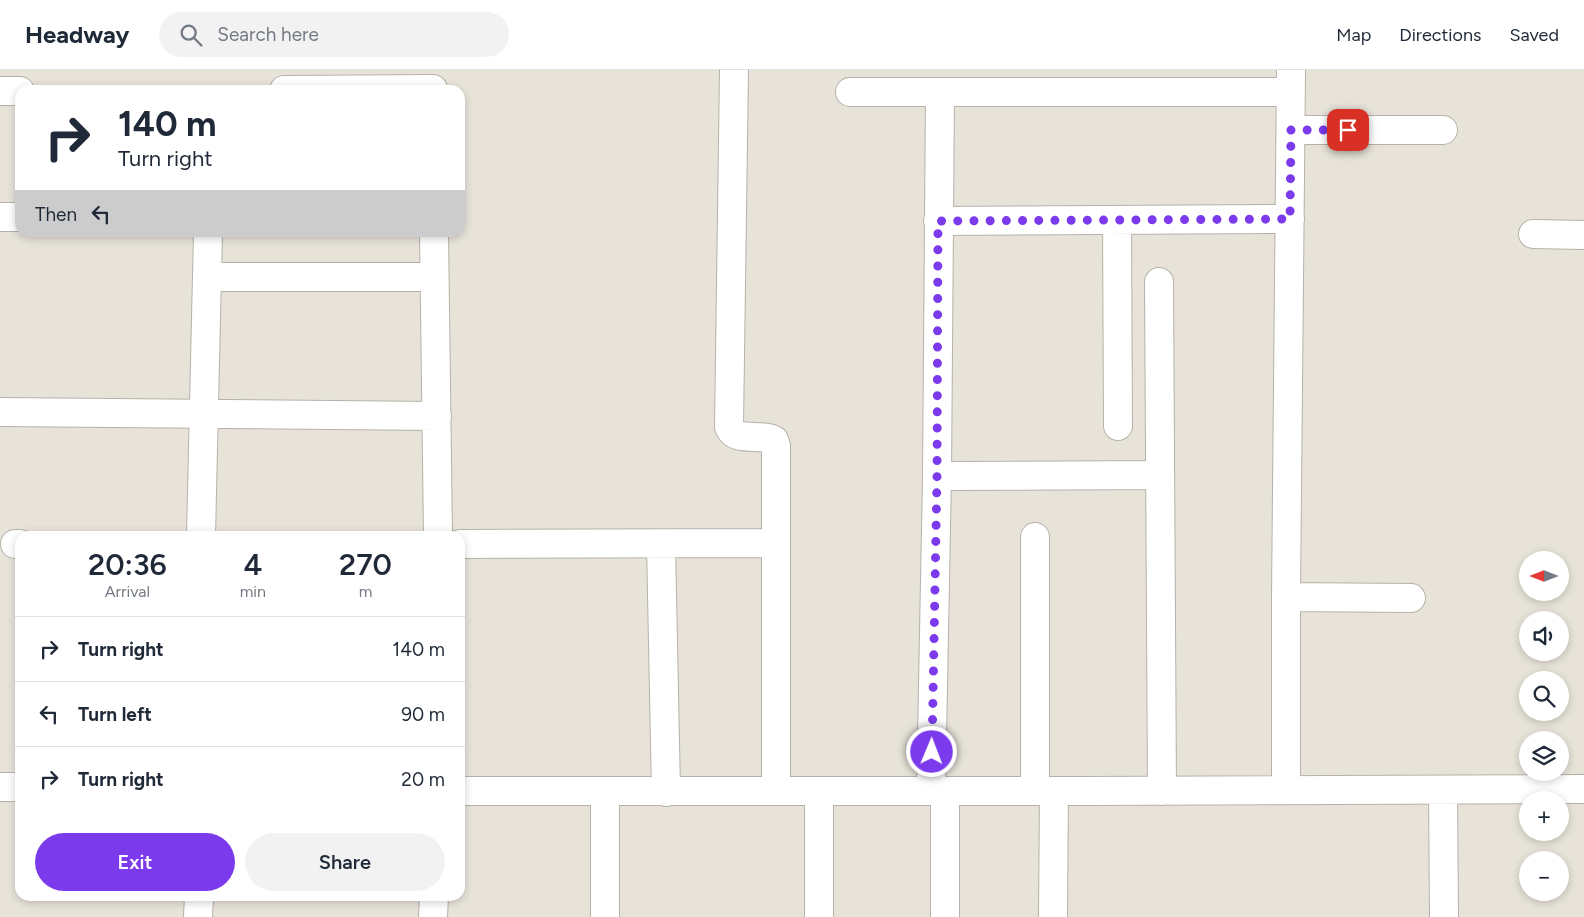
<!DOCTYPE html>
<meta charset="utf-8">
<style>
:root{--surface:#fff;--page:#f2f2f3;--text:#1f2937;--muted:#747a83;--line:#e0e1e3;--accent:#7c3aed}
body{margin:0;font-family:Figtree,sans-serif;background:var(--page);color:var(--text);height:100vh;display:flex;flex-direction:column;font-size:19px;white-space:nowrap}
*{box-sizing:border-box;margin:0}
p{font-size:16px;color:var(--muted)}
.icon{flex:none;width:28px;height:28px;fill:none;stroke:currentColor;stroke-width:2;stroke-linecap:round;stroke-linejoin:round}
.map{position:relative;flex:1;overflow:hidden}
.side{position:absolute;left:15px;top:461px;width:450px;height:370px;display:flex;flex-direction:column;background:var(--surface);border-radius:15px;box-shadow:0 2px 8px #0003}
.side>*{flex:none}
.hud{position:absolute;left:15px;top:15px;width:450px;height:152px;border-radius:15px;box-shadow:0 2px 8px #0003;background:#fff;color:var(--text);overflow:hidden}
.needle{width:32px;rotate:270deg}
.tools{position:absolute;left:1519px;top:481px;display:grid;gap:10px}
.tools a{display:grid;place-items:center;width:50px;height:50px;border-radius:50%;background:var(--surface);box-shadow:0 2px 8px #0003;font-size:25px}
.pin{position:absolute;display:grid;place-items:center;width:42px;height:42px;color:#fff;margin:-21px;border-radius:10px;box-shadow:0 2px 8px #0006}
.me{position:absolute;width:55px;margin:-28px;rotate:1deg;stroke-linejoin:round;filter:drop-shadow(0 0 4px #0008)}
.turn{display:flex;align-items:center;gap:18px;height:105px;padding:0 20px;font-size:22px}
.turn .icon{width:65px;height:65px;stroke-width:2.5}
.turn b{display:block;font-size:35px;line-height:42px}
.then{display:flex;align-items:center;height:48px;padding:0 20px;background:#0003;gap:10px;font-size:19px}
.eta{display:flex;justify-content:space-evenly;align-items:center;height:85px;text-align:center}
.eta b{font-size:30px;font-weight:600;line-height:35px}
.primary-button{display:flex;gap:10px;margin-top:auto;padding:10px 20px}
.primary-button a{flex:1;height:58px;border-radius:30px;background:var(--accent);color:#fff;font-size:20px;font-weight:600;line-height:58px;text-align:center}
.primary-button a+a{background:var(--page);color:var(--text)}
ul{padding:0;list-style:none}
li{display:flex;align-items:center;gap:15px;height:65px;padding:0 20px;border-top:1px solid var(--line)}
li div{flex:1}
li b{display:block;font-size:19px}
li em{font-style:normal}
header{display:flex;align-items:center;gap:30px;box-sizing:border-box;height:70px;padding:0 25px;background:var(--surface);border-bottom:1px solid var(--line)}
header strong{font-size:24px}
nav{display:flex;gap:28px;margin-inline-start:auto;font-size:18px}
.search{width:350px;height:45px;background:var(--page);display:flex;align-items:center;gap:12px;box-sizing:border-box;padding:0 18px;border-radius:28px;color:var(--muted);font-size:19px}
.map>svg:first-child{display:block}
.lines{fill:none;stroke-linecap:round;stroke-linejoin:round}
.minor-casing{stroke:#b6b2a9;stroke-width:30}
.minor{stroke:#fff;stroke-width:28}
.route{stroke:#7c3aed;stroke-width:9;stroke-dasharray:0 16.2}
</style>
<header>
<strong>Headway</strong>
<div class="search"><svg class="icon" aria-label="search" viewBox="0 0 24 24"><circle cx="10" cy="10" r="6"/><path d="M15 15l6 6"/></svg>Search here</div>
<nav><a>Map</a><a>Directions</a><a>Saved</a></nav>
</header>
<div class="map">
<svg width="1584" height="847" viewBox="0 0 1584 847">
<rect width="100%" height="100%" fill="#e7e3d9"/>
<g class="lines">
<g class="minor-casing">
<path id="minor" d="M 734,0 L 729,357 C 735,373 761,363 774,370 L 776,376 L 776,721
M 284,20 L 433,19
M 0,21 L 20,21
M 850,22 L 1291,22
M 1291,60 L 1443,60
M 0,147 L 20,147
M 1117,150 L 1118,356
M 938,151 L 1290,149
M 434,162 L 438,466
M 1533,164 L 1584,165
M 207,207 L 434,207
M 1159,212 L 1162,721
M 0,342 L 437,346
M 937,406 L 1160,405
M 201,466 L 208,162
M 1035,467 L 1035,721
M 15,474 L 20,474
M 460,474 L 776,473
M 661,474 L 666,722
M 1286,527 L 1411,528
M 0,717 L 20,717
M 1286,720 L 1286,527 L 1291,0
M 1443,720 L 1444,847
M 460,721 L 1087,721 L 1584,719
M 605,721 L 605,847
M 819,721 L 819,847
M 931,721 L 937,406 L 940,23
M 198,847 L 199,826
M 433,847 L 434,826
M 945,847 L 945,721
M 1053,847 L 1054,721"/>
</g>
<use href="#minor" class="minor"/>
</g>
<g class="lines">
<path class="route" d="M 932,682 L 937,406 L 938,151 L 1290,149 L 1291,60 L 1348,60"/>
</g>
</svg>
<div class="tools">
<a><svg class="needle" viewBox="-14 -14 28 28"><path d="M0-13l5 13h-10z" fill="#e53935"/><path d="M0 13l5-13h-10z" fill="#747a83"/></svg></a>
<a><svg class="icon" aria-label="sound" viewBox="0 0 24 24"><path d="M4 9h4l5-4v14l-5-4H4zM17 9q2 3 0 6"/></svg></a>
<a><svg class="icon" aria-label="search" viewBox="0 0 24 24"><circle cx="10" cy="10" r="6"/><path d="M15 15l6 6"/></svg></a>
<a><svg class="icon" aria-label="layers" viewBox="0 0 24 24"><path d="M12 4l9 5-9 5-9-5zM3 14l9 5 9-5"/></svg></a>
<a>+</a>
<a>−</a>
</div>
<div class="pin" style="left:1348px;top:60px;background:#d93025"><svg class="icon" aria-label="arrive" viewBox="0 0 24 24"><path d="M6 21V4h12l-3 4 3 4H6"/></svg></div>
<svg class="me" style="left:932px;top:682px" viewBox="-20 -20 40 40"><circle r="17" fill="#7c3aed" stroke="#fff" stroke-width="3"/><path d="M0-11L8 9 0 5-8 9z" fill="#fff"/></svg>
<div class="hud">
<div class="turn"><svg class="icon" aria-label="right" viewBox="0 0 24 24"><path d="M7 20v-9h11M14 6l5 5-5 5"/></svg><div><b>140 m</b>Turn right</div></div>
<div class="then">Then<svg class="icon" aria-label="left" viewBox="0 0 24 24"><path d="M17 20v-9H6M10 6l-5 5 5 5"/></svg></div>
</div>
<section class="side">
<div class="eta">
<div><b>20:36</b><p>Arrival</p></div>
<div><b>4</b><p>min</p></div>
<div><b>270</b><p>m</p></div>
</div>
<ul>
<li><svg class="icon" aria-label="right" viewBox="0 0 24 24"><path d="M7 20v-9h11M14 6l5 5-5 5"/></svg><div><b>Turn right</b></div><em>140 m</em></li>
<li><svg class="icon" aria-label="left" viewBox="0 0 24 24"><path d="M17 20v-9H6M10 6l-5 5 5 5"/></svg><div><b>Turn left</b></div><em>90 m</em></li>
<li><svg class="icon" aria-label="right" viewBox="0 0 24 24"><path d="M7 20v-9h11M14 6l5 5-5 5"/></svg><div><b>Turn right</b></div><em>20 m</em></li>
</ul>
<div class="primary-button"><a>Exit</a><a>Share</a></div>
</section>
</div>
